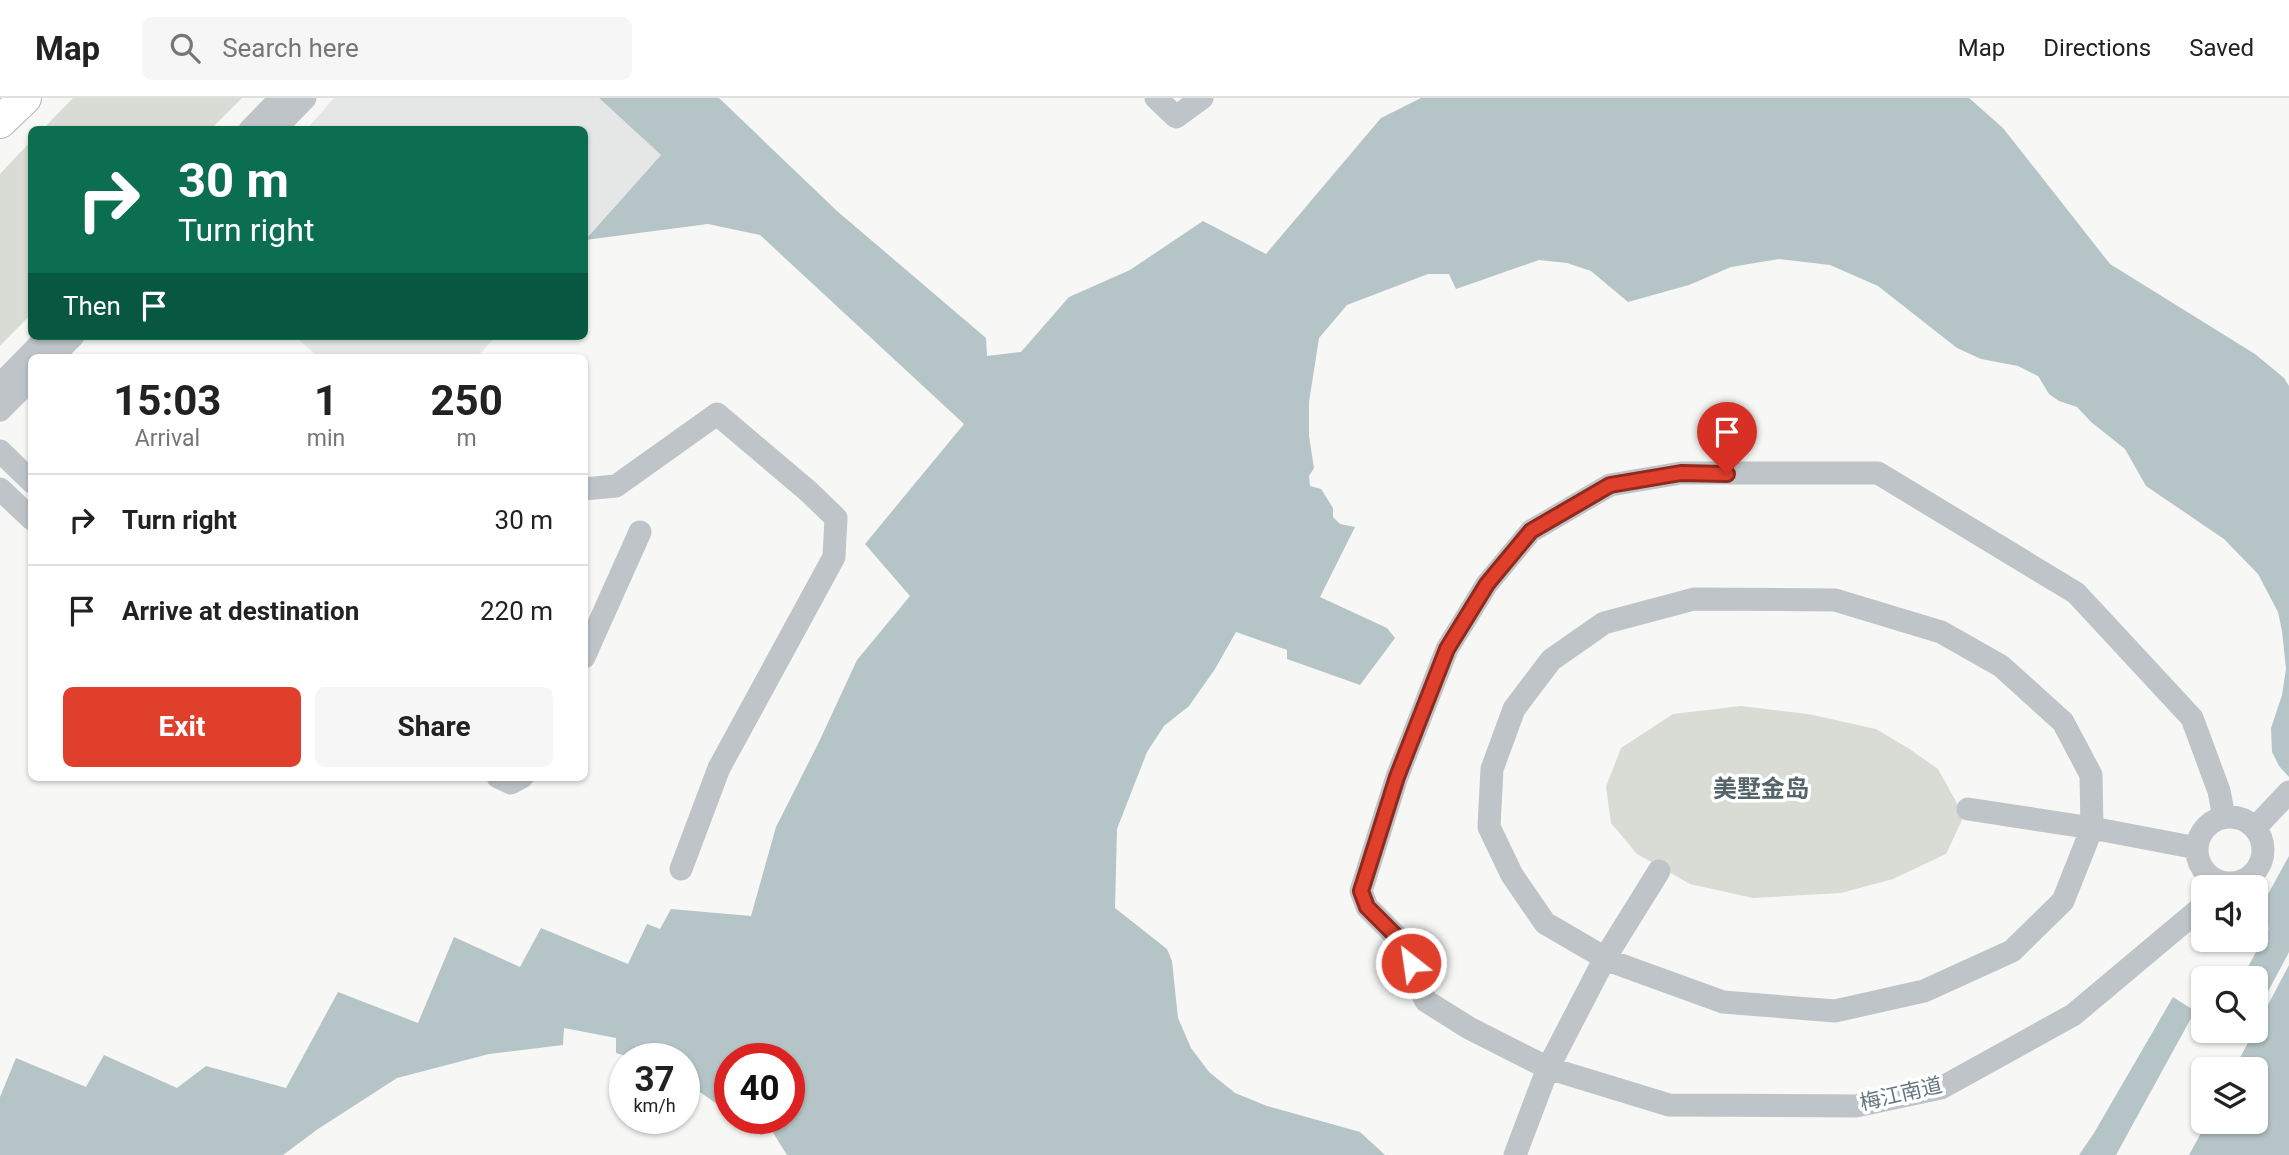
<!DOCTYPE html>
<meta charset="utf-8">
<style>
:root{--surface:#fff;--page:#f6f6f6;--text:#222;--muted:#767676;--line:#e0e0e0;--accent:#e03f2c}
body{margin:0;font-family:Roboto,"Noto Sans SC",sans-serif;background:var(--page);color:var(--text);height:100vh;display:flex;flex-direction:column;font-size:26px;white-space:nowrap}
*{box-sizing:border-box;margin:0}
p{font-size:23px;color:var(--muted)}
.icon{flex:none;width:38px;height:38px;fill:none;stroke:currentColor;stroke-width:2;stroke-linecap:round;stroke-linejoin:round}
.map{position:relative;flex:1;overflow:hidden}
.sheet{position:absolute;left:28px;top:256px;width:560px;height:427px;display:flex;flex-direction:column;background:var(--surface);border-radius:10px;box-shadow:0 2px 5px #0004}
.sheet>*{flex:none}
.hud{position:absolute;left:28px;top:28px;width:560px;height:214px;border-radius:10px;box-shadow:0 2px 5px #0004;background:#0b6e4f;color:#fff;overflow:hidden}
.controls{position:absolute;left:2191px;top:777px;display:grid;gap:14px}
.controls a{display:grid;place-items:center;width:77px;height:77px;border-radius:10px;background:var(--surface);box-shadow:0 2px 5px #0004;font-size:35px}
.speed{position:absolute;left:609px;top:945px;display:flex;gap:14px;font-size:35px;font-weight:700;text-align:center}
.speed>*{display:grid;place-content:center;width:91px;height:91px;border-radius:50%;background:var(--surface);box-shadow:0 2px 5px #0004;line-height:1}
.speed small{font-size:18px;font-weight:400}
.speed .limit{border:10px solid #d22;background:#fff;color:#111}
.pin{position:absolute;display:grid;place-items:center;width:60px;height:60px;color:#fff;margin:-72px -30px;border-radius:50% 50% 50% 0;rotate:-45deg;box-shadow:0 0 7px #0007}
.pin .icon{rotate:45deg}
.me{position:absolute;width:77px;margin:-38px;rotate:330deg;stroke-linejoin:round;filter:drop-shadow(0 0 5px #0008)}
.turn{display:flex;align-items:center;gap:24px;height:147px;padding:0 35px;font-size:32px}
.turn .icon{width:91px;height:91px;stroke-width:2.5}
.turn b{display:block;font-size:49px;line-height:60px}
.then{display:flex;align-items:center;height:66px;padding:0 35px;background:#0003;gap:14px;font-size:26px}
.eta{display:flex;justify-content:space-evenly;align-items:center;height:119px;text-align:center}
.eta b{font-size:42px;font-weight:700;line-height:49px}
.action{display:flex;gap:14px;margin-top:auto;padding:14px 35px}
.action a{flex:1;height:80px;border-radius:10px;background:var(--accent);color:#fff;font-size:28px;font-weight:700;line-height:80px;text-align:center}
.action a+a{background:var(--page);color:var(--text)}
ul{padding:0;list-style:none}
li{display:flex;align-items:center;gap:21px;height:91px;padding:0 35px;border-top:2px solid var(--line)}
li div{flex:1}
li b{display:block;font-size:26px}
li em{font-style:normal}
header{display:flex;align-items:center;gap:42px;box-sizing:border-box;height:98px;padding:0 35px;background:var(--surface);border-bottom:2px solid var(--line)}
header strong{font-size:33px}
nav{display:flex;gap:38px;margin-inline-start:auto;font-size:24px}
.search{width:490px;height:63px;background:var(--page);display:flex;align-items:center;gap:18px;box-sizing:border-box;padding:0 24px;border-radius:10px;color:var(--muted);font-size:26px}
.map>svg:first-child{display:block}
.built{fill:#e5e7e6}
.green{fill:#d8dcd4}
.water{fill:#b5c4c6}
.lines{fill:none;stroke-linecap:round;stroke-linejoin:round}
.highway-casing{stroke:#b2b7ba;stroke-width:34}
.minor{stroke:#bec4c7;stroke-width:23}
.highway{stroke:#fff;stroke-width:32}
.route-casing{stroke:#92291d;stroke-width:18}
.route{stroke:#e03f2c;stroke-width:12}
.labels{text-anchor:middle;stroke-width:7;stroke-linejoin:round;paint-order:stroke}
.street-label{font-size:21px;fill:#63767f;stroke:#fff}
.quarter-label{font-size:24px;font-weight:bold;fill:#55636a;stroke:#fff}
</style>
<header>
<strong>Map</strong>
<div class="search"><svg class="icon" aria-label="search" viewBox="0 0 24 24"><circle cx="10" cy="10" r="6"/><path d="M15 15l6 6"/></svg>Search here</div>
<nav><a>Map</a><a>Directions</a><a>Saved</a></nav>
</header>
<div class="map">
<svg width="2289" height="1057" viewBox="0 0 2289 1057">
<rect width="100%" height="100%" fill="#f7f7f5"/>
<path class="built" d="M 334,0 L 599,0 L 661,57 L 585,141 L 584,32 L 306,32 Z
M 295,238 L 496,238 L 477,259 L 318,259 Z"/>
<path class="green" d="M 73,0 L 242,0 L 211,31 L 43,31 Z
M 31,43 L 31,216 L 0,248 L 0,76 Z
M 1741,608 L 1808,616 L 1876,631 L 1908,650 L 1938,671 L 1964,718 L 1946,756 L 1893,781 L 1841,795 L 1753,800 L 1690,786 L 1637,756 L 1611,725 L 1606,689 L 1621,650 L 1673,616 Z"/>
<path class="water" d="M 599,0 L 719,0 L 837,113 L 986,240 L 987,258 L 1021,254 L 1069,199 L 1130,172 L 1203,123 L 1266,156 L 1381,20 L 1421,0 L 1969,0 L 2003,30 L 2110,166 L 2255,256 L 2284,280 L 2289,288 L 2289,679 L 2279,668 L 2272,654 L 2271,630 L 2282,597 L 2286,571 L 2282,533 L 2278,514 L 2258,476 L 2224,441 L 2146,388 L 2125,351 L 2091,324 L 2077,309 L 2059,303 L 2049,296 L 2038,278 L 2018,268 L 1981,261 L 1957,250 L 1878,188 L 1830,167 L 1779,161 L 1731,169 L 1689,187 L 1628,204 L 1591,173 L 1567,165 L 1539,162 L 1456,191 L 1449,176 L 1428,176 L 1347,207 L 1319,240 L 1309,304 L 1309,338 L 1314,370 L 1309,378 L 1310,388 L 1321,391 L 1333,410 L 1333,419 L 1340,426 L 1355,429 L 1320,499 L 1387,530 L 1395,540 L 1360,587 L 1287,561 L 1287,552 L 1236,534 L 1215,571 L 1189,608 L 1164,628 L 1147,654 L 1117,731 L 1115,810 L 1167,851 L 1172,863 L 1178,920 L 1191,950 L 1209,974 L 1235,995 L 1267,1008 L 1360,1034 L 1385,1057 L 787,1057 L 772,1033 L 761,1037 L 737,1020 L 789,1020 L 789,961 L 730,961 L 730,1015 L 684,983 L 684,961 L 637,961 L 616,955 L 616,940 L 564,930 L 563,947 L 489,956 L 397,980 L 318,1031 L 283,1057 L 0,1057 L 0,999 L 16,960 L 86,989 L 104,957 L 177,990 L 206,968 L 286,990 L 338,894 L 418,925 L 454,839 L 520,869 L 541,830 L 628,866 L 647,826 L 660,831 L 671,811 L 751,818 L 776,729 L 818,646 L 857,562 L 910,498 L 865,446 L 964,326 L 760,137 L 708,126 L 585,142 L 661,57 Z
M 2289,758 L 2289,854 L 2256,916 L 2256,880 L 2242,880 L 2269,830 L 2256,821 L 2256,818 Z
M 2289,867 L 2289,1057 L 2189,1057 L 2207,1024 L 2256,1024 L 2256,971 L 2234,971 Z
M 2173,899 L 2195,913 L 2116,1057 L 2079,1057 L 2094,1035 Z"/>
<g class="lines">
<g class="highway-casing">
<path id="highway" d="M 0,24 L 25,0"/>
</g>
<path class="minor" d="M 1156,0 L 1176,19 L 1202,0
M 250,32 L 281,0
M 274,32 L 305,0
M 52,259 L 73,238
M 0,287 L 48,238
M 0,312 L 32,280
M 0,353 L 32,384
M 0,391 L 32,421
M 584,391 L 616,388 L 717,316 L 808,393 L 836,420 L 834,459 L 719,670 L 681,771
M 1694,501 L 1835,502 L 1941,534 L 2001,568 L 2063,624 L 2091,677 L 2092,730 L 2063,803 L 2012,853 L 1924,893 L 1835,913 L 1723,904 L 1610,863 L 1545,825 L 1512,777 L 1489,729 L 1492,671 L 1514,611 L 1551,562 L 1604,525 Z
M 584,559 L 640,434
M 498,679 L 511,685 L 522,679
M 1968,711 L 2092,730 L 2197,750
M2197 752a33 33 0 1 1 66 0a33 33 0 1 1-66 0Z
M 2255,730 L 2289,694
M 2203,808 L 2073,917 L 1941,990 L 1856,1008 L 1669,1007 L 1548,970 L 1469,930 L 1426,903 L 1417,884 L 1405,847 L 1367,809 L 1361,793 L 1397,679 L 1447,551 L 1487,486 L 1531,433 L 1610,387 L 1681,375 L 1878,375 L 2076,495 L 2192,620 L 2219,693 L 2224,719
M 1515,1057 L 1548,970 L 1605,860 L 1659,773"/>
<use href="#highway" class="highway"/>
</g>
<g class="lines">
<g class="route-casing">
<path id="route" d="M 1411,865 L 1405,847 L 1367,809 L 1361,793 L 1397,679 L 1447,551 L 1487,486 L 1531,433 L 1610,387 L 1681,375 L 1727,376"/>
</g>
<use href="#route" class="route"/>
</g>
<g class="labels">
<g class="street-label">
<text transform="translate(1901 996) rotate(-13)" y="7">梅江南道</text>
</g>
<g class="quarter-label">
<text x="1761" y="699">美墅金岛</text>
</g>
</g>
</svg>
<div class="controls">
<a><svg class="icon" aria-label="sound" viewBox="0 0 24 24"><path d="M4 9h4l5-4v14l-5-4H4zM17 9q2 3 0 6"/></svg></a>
<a><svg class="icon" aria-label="search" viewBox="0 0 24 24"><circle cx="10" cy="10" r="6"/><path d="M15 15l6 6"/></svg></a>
<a><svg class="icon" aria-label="layers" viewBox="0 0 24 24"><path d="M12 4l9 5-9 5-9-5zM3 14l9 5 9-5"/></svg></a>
</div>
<div class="speed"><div>37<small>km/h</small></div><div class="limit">40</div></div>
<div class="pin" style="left:1727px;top:376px;background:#d93025"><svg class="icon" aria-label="arrive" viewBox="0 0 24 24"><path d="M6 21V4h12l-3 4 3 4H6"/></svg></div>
<svg class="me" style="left:1411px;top:865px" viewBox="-20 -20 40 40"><circle r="17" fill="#e03f2c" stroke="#fff" stroke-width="3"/><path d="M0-11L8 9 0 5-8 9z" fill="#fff"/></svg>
<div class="hud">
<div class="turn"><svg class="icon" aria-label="right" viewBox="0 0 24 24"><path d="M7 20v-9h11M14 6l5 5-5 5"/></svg><div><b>30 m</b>Turn right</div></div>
<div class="then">Then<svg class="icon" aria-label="arrive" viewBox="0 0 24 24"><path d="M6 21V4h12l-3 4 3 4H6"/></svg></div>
</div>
<section class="sheet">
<div class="eta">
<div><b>15:03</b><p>Arrival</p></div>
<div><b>1</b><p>min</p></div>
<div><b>250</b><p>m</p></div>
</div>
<ul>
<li><svg class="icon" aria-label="right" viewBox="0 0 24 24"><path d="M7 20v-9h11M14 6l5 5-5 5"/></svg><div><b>Turn right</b></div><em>30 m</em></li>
<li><svg class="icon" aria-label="arrive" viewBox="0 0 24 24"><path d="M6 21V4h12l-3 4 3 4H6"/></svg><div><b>Arrive at destination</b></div><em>220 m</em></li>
</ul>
<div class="action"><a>Exit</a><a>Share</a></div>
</section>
</div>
